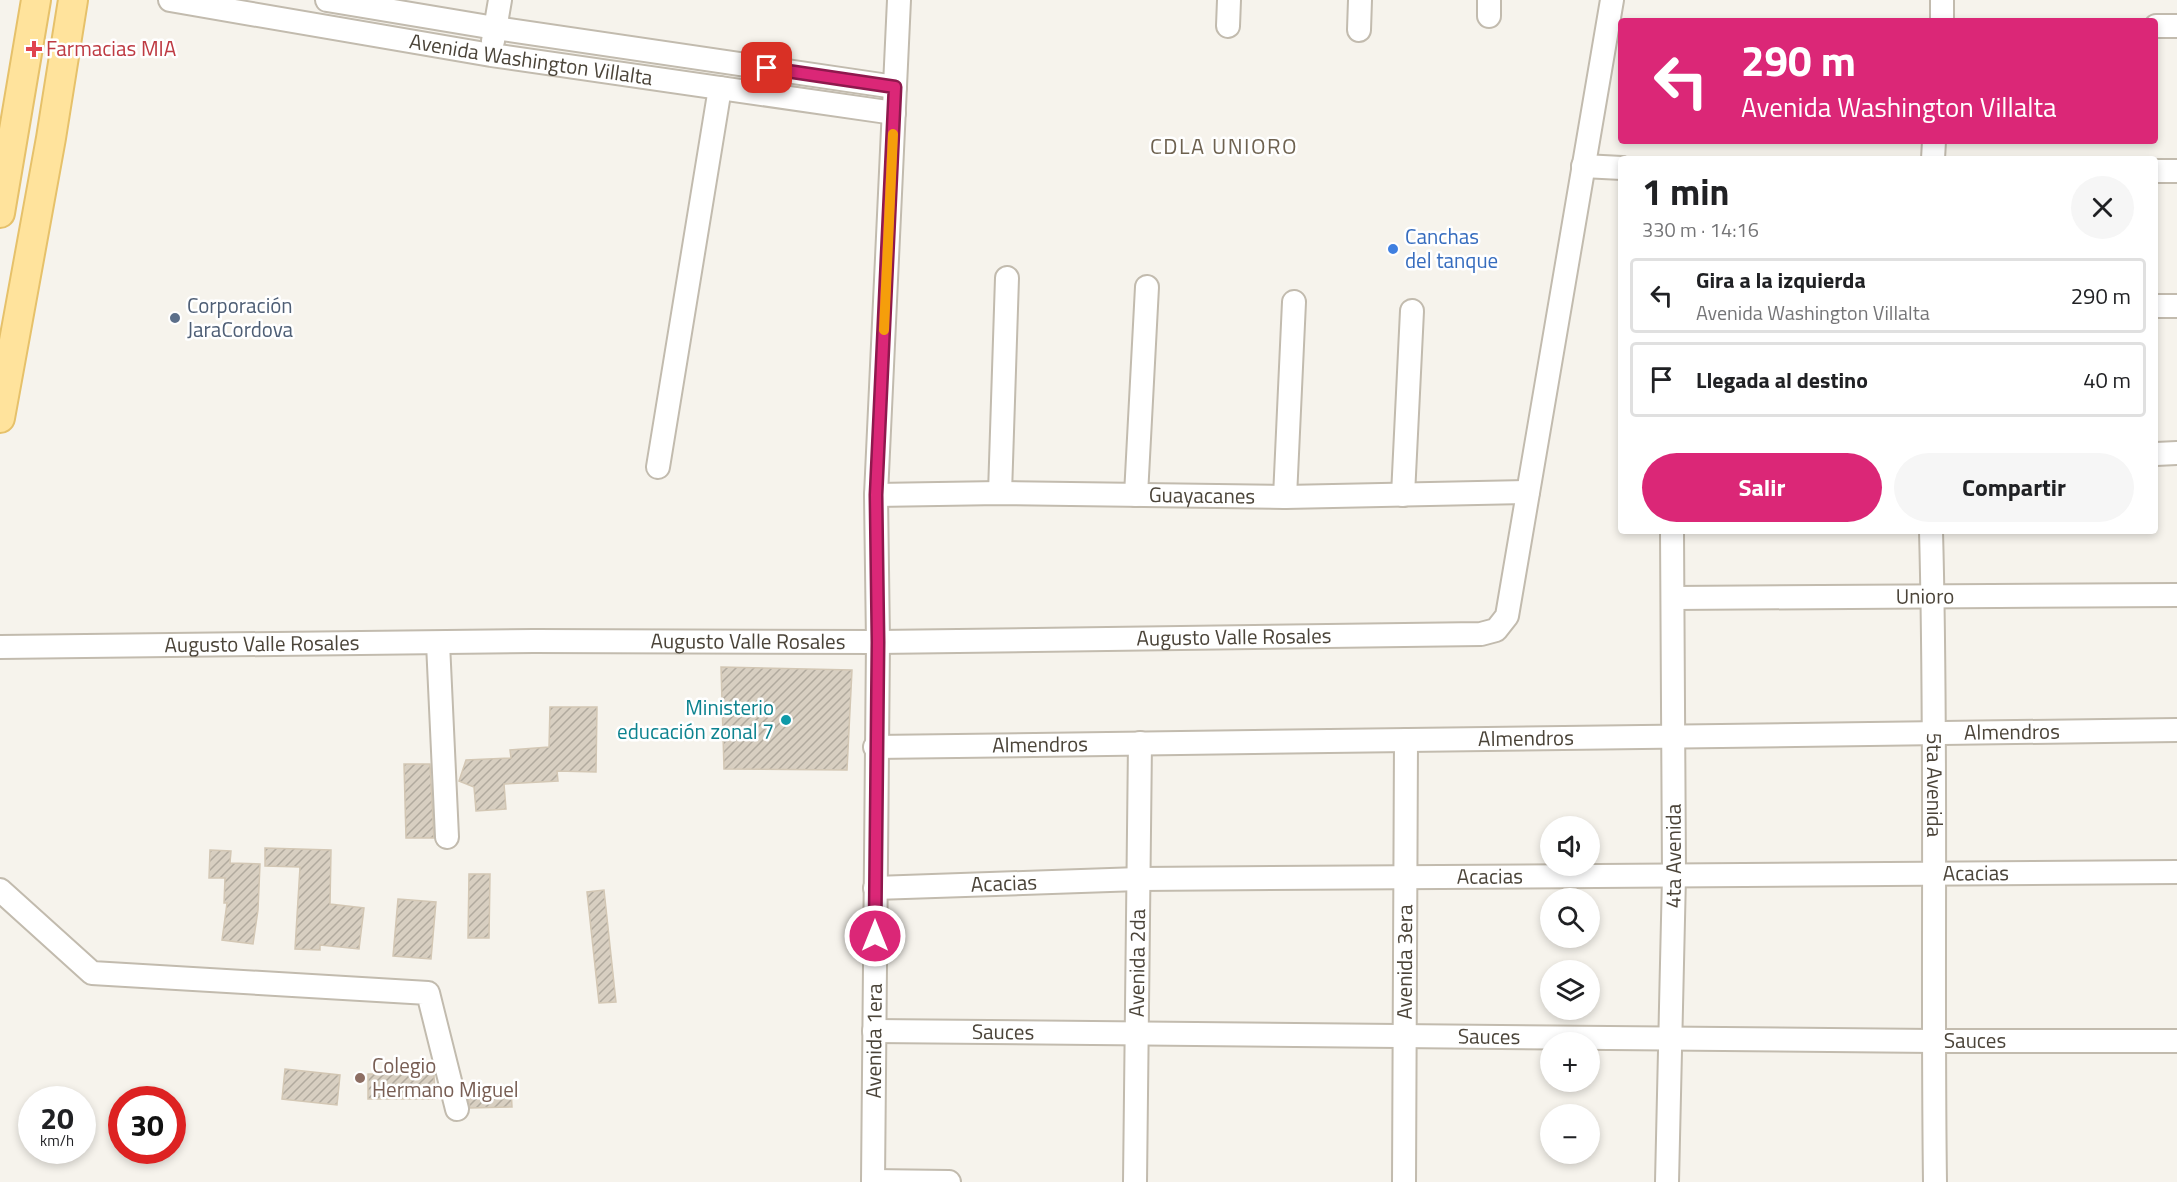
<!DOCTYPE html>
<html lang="es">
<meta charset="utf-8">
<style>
:root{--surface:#fff;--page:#f6f6f6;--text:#202124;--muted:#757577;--line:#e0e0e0;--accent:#db2777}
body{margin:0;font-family:"Titillium Web",sans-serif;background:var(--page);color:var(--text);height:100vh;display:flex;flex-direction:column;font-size:22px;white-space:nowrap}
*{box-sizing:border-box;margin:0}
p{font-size:20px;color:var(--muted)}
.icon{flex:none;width:33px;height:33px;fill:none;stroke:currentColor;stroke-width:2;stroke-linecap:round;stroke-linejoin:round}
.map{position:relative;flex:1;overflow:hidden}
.details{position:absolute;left:1618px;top:156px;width:540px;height:378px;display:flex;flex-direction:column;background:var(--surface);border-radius:6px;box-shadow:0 3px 9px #0003}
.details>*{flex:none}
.hud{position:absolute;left:1618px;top:18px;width:540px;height:126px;border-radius:6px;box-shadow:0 3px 9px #0003;background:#db2777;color:#fff;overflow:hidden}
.controls{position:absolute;left:1540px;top:816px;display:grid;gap:12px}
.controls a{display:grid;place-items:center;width:60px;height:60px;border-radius:50%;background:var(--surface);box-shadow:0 3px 9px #0003;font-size:30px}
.speed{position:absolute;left:18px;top:1086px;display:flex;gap:12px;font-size:30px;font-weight:700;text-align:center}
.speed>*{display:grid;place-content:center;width:78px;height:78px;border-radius:50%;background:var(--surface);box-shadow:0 3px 9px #0003;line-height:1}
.speed small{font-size:15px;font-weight:400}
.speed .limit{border:9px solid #d22;background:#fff;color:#111}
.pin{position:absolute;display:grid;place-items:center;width:51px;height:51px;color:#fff;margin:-26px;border-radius:12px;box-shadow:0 3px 9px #0006}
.me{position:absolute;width:66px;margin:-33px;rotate:0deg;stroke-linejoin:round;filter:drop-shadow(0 0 4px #0008)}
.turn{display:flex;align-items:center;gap:21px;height:126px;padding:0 24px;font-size:27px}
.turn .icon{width:78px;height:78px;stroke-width:2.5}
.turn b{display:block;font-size:42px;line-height:51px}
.round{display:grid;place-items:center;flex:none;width:63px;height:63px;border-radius:32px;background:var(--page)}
.head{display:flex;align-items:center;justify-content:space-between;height:102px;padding:0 24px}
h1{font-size:36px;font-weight:700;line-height:45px}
.action{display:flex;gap:12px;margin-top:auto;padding:12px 24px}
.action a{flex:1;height:69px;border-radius:36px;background:var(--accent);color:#fff;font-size:24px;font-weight:700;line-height:69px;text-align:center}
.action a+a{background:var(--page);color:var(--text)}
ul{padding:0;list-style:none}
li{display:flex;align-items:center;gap:18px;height:75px;margin:0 12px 9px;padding:0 12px;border:3px solid var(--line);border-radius:6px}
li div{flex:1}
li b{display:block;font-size:22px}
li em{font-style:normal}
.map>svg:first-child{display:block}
.building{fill:url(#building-hatch);stroke:#d3c7b4;stroke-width:1.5}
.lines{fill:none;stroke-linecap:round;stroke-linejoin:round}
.minor-casing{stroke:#c2bbae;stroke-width:26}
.major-casing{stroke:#e6c16a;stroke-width:32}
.minor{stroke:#fff;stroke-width:22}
.major{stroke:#ffe39c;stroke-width:28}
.route-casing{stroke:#8e194d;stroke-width:15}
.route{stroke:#db2777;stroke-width:10}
.slow{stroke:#f59e0b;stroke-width:10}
.health-dot{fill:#e0444e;stroke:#fff;stroke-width:2}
.shop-dot{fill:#3f7fe0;stroke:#fff;stroke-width:2}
.service-dot{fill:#5c6f8a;stroke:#fff;stroke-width:2}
.culture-dot{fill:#0f9aa8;stroke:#fff;stroke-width:2}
.education-dot{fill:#8d6e63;stroke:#fff;stroke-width:2}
.labels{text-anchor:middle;stroke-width:5;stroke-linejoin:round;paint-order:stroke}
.health-label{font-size:21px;fill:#be3a42;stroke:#fff;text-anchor:start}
.street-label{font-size:21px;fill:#4b4439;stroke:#fff}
.shop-label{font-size:21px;fill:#366cbe;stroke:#fff;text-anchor:start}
.service-label{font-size:21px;fill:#4e5e75;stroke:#fff;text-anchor:start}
.culture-label{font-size:21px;fill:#0d838f;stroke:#fff;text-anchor:end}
.education-label{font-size:21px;fill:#785e54;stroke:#fff;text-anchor:start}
.neighbourhood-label{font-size:22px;letter-spacing:1.5px;fill:#6e6250;stroke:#fff}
</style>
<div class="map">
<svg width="2177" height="1182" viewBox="0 0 2177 1182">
<defs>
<pattern id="building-hatch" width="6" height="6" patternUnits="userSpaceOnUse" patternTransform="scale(1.5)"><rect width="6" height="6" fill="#d8cfc1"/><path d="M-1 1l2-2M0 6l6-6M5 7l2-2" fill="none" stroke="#b1aa9e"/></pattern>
</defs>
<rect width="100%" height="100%" fill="#f6f3ec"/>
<path class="building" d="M 721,667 L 852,670 L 847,770 L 724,769 Z
M 550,707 L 597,707 L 596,772 L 557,771 L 558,781 L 504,784 L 506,809 L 476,811 L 474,787 L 459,781 L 466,760 L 511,758 L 510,750 L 549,747 Z
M 404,764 L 430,764 L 434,838 L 406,838 Z
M 265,848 L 331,850 L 330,904 L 364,908 L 359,949 L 320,945 L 320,950 L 295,949 L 300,867 L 265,866 Z
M 210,850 L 231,851 L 230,863 L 260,864 L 258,910 L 253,944 L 222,940 L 227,903 L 224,903 L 225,878 L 209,878 Z
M 469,874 L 490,874 L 489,938 L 468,938 Z
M 604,890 L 616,1002 L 599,1003 L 587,892 Z
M 398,899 L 436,902 L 431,959 L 393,956 Z
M 285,1069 L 340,1075 L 337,1105 L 282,1099 Z
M 368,1074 L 434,1074 L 435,1099 L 368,1099 Z
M 511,1087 L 512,1107 L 470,1108 L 466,1088 Z"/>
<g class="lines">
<g class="minor-casing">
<g id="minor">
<path id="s1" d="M 170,0 L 491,55 L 894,113"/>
<path d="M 327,0 L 495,28 L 895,87"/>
<path d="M 1942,0 L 1942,21"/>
<path d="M 1489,16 L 1489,0"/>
<path d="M 1228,26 L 1229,0"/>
<path d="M 2156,26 L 2177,26"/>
<path d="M 1359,30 L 1360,0"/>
<path d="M 493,41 L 500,0"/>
<path d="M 1933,159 L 1934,141"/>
<path d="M 1583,166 L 1622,168"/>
<path d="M 2156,171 L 2177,171"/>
<path d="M 2156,306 L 2177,306"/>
<path d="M 2156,454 L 2177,453"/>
<path d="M 658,467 L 720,88"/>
<path d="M 1000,493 L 1007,278"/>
<path id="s2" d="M 876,495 L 1000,493 L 1285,497 L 1528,492"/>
<path d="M 1136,495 L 1147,287"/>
<path d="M 1403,495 L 1412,311"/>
<path d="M 1285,497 L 1294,302"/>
<path id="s3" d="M 1931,531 C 1937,748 1932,965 1935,1182"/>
<path id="s4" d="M 1673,598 L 2177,595"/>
<path d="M 438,643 L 447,837"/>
<path id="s5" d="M 0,647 L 534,641 L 878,642 L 1481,634 L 1496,630 L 1507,616 L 1612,0"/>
<path id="s6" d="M 875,747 L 2177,730"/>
<path id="s7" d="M 875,888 L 1139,879 L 2177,872"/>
<path d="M 0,890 L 92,973 L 428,993 L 457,1109"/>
<path id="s8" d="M 874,1031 L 1933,1041 L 2177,1041"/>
<path d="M 873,1181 L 949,1182"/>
<path id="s9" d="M 873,1182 L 878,642 L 876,495 L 899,0"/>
<path id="s10" d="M 1135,1182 L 1140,743"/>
<path id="s11" d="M 1404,1182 L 1406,740"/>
<path id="s12" d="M 1667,1182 L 1674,876 L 1672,531"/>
</g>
</g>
<g class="major-casing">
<path id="major" d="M 0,213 L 36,0
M 0,418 L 51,138 L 73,0"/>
</g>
<use href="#minor" class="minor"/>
<use href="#major" class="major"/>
</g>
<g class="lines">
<g class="route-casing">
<path id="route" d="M 767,68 L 895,87 L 876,495 L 878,642 L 875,936"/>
</g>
<use href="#route" class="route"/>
<path class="slow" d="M 884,330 L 893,134"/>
</g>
<path class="health-dot" d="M31 40h6v6h6v6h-6v6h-6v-6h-6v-6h6z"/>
<circle class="shop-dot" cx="1393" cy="249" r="6"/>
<circle class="service-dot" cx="175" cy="318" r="6"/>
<circle class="culture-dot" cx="786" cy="720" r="6"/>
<circle class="education-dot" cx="360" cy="1078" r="6"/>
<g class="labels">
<g class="health-label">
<text x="46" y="56">Farmacias MIA</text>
</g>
<g class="street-label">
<text dy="7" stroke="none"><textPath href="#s1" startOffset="366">Avenida Washington Villalta</textPath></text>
<text dy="7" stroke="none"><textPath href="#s2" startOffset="326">Guayacanes</textPath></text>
<text dy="7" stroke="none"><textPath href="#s4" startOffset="252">Unioro</textPath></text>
<text dy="7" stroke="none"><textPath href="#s5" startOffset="1234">Augusto Valle Rosales</textPath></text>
<text dy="7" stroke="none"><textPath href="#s5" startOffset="748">Augusto Valle Rosales</textPath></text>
<text dy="7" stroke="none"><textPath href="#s5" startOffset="262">Augusto Valle Rosales</textPath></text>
<text dy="7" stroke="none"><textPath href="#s6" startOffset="1137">Almendros</textPath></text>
<text dy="7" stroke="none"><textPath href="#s6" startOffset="651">Almendros</textPath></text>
<text dy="7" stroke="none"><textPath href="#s6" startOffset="165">Almendros</textPath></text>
<text dy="7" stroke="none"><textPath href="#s3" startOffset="254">5ta Avenida</textPath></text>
<text dy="7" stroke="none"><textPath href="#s12" startOffset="326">4ta Avenida</textPath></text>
<text dy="7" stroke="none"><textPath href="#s7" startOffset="1101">Acacias</textPath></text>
<text dy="7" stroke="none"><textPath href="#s7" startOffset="615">Acacias</textPath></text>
<text dy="7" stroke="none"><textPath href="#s7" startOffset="129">Acacias</textPath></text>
<text dy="7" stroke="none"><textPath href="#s11" startOffset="220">Avenida 3era</textPath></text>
<text dy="7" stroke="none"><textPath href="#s10" startOffset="219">Avenida 2da</textPath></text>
<text dy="7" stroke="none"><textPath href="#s8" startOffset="129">Sauces</textPath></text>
<text dy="7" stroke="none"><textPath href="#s8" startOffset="615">Sauces</textPath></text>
<text dy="7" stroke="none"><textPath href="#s9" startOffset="141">Avenida 1era</textPath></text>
<text dy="7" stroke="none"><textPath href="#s8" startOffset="1101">Sauces</textPath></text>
</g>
<g class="shop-label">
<text x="1405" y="244">Canchas<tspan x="1405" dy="24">del tanque</tspan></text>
</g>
<g class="service-label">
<text x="187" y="313">Corporación<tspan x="187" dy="24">JaraCordova</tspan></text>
</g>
<g class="culture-label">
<text x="774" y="715">Ministerio<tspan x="774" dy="24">educación zonal 7</tspan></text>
</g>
<g class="education-label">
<text x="372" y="1073">Colegio<tspan x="372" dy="24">Hermano Miguel</tspan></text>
</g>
<g class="neighbourhood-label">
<text x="1224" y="154">CDLA UNIORO</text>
</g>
</g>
</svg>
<div class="controls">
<a><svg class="icon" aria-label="sound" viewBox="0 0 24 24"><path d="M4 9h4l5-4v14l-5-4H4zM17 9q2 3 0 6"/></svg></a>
<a><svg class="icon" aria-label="search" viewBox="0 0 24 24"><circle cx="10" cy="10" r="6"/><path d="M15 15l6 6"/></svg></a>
<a><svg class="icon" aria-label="layers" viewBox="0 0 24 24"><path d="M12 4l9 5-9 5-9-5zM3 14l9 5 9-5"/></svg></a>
<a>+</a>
<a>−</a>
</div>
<div class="speed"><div>20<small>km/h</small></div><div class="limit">30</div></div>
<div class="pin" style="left:767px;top:68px;background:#d93025"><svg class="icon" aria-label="arrive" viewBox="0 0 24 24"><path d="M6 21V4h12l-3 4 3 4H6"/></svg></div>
<svg class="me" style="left:875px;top:936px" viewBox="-20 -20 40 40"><circle r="17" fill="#db2777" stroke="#fff" stroke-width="3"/><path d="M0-11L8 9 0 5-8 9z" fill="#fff"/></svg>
<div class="hud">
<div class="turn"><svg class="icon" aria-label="left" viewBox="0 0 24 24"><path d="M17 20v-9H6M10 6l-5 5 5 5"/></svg><div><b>290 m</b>Avenida Washington Villalta</div></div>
</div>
<section class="details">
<div class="head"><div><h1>1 min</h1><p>330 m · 14:16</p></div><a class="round"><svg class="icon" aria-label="close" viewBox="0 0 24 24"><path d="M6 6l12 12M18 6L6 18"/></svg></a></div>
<ul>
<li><svg class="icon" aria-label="left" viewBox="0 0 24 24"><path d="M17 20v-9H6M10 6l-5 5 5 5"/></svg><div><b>Gira a la izquierda</b><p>Avenida Washington Villalta</p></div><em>290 m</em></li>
<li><svg class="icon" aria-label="arrive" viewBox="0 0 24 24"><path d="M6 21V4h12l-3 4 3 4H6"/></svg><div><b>Llegada al destino</b></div><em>40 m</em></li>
</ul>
<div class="action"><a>Salir</a><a>Compartir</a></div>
</section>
</div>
